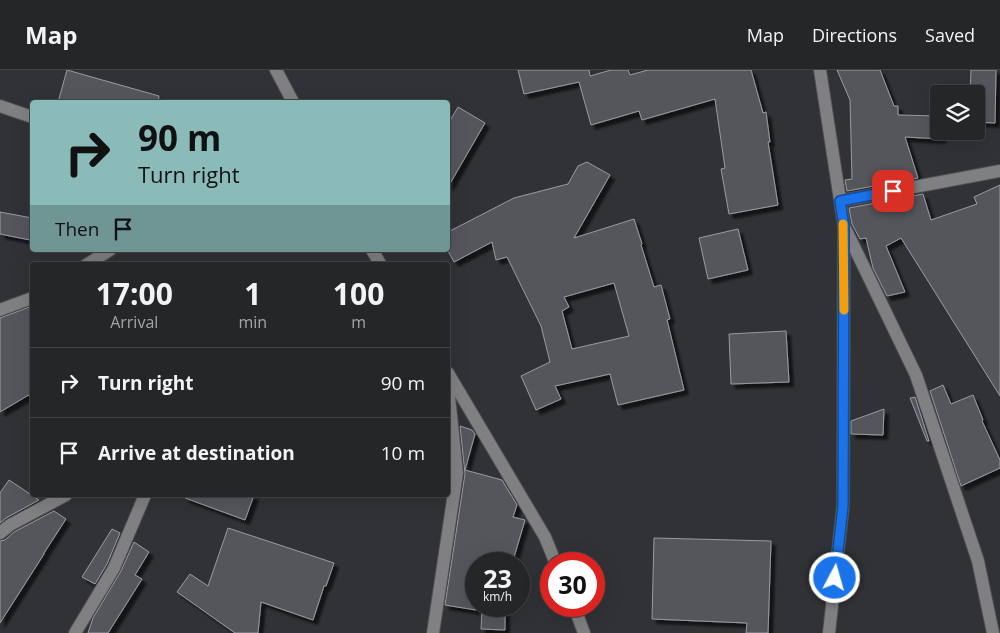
<!DOCTYPE html>
<style>
:root{--surface:#252628;--page:#2d2e30;--text:#f1f3f6;--muted:#a3a5a8;--line:#424345}
body{margin:0;font-family:"Open Sans",sans-serif;background:var(--page);color:var(--text);height:100vh;display:flex;flex-direction:column;font-size:19px;white-space:nowrap}
*{box-sizing:border-box;margin:0}
p{font-size:16px;color:var(--muted)}
.icon{flex:none;width:28px;height:28px;fill:none;stroke:currentColor;stroke-width:2;stroke-linecap:round;stroke-linejoin:round}
.map{position:relative;flex:1;overflow:hidden}
.sheet{position:absolute;left:30px;top:192px;width:420px;height:235px;display:flex;flex-direction:column;background:var(--surface);border-radius:5px;box-shadow:0 5px 20px #0002,0 0 0 1px var(--line)}
.sheet>*{flex:none}
.banner{position:absolute;left:30px;top:30px;width:420px;height:152px;border-radius:5px;box-shadow:0 5px 20px #0002,0 0 0 1px var(--line);background:#8bbbb9;color:#111;overflow:hidden}
.buttons{position:absolute;left:930px;top:15px;display:grid;gap:10px}
.buttons a{display:grid;place-items:center;width:55px;height:55px;border-radius:5px;background:var(--surface);box-shadow:0 5px 20px #0002,0 0 0 1px var(--line);font-size:25px}
.speed{position:absolute;left:465px;top:482px;display:flex;gap:10px;font-size:25px;font-weight:700;text-align:center}
.speed>*{display:grid;place-content:center;width:65px;height:65px;border-radius:50%;background:var(--surface);box-shadow:0 5px 20px #0002,0 0 0 1px var(--line);line-height:1}
.speed small{font-size:12px;font-weight:400}
.speed .limit{border:8px solid #d22;background:#fff;color:#111}
.pin{position:absolute;display:grid;place-items:center;width:42px;height:42px;color:#fff;margin:-21px;border-radius:10px;box-shadow:0 2px 8px #0006}
.me{position:absolute;width:55px;margin:-28px;rotate:6deg;stroke-linejoin:round;filter:drop-shadow(0 0 4px #0008)}
.turn{display:flex;align-items:center;gap:18px;height:105px;padding:0 25px;font-size:22px}
.turn .icon{width:65px;height:65px;stroke-width:2.5}
.turn b{display:block;font-size:35px;line-height:42px}
.then{display:flex;align-items:center;height:48px;padding:0 25px;background:#0003;gap:10px;font-size:19px}
.eta{display:flex;justify-content:space-evenly;align-items:center;height:85px;text-align:center}
.eta b{font-size:30px;font-weight:700;line-height:35px}
ul{padding:0;list-style:none}
li{display:flex;align-items:center;gap:15px;height:70px;padding:0 25px;border-top:1px solid var(--line)}
li div{flex:1}
li b{display:block;font-size:19px}
li em{font-style:normal}
header{display:flex;align-items:center;gap:30px;box-sizing:border-box;height:70px;padding:0 25px;background:var(--surface);border-bottom:1px solid var(--line)}
header strong{font-size:24px}
nav{display:flex;gap:28px;margin-inline-start:auto;font-size:18px}
.map>svg:first-child{display:block}
.building{fill:#54575b;stroke:#999ba0;fill-rule:evenodd;filter:url(#shadow)}
.lines{fill:none;stroke-linecap:round;stroke-linejoin:round}
.minor-casing{stroke:#4d4e52;stroke-width:14}
.minor{stroke:#808082;stroke-width:12}
.route-casing{stroke:#114b97;stroke-width:12}
.route{stroke:#1a73e8;stroke-width:9}
.slow{stroke:#f59e0b;stroke-width:9}
</style>
<header>
<strong>Map</strong>
<nav><a>Map</a><a>Directions</a><a>Saved</a></nav>
</header>
<div class="map">
<svg width="1000" height="563" viewBox="0 0 1000 563">
<defs>
<filter id="shadow"><feDropShadow dx="4.5" dy="4.5" stdDeviation="1" flood-color="#0009"/></filter>
</defs>
<rect width="100%" height="100%" fill="#313236"/>
<path class="building" d="M 67,0 L 159,26 L 158,32 L 58,32 Z
M 518,0 L 589,0 L 590,6 L 611,0 L 628,0 L 630,5 L 648,0 L 751,0 L 763,43 L 766,42 L 770,72 L 768,72 L 778,135 L 729,144 L 721,99 L 725,98 L 715,29 L 642,50 L 639,41 L 591,55 L 579,12 L 524,24 Z
M 837,0 L 880,0 L 894,36 L 898,36 L 898,45 L 939,46 L 939,61 L 941,61 L 941,69 L 905,67 L 918,108 L 847,121 L 845,110 L 852,109 L 850,30 Z
M 971,0 L 996,0 L 995,53 L 976,52 L 976,24 L 970,24 Z
M 458,37 L 485,53 L 448,117 L 448,54 Z
M 587,92 L 610,105 L 574,168 L 634,149 L 642,174 L 641,175 L 654,217 L 661,215 L 670,249 L 667,250 L 684,320 L 618,335 L 610,304 L 555,316 L 561,329 L 536,340 L 521,306 L 550,292 L 541,256 L 507,187 L 496,190 L 492,172 L 454,192 L 448,181 L 448,162 L 514,128 L 568,114 L 578,96 ZM 614,213 L 629,266 L 572,279 L 562,241 L 569,237 L 564,227 Z
M 1000,115 L 1000,326 L 901,168 L 886,176 L 905,222 L 887,226 L 873,198 L 866,168 L 860,169 L 852,154 L 849,138 L 923,124 L 931,150 L 977,134 L 974,127 Z
M 0,142 L 32,148 L 32,159 L 30,170 L 0,164 Z
M 738,159 L 748,200 L 708,209 L 699,168 Z
M 32,236 L 32,323 L 0,342 L 0,248 Z
M 786,261 L 789,312 L 731,314 L 729,264 Z
M 943,315 L 951,334 L 973,325 L 983,350 L 982,351 L 1000,390 L 1000,398 L 961,416 L 930,321 Z
M 915,327 L 929,371 L 927,371 L 910,328 Z
M 884,339 L 883,365 L 851,364 L 851,351 Z
M 460,356 L 472,360 L 475,364 L 465,400 L 502,410 L 517,435 L 513,447 L 525,450 L 512,494 L 476,494 L 476,540 L 445,535 L 465,404 Z
M 9,410 L 39,430 L 6,448 L 0,453 L 0,423 Z
M 185,425 L 254,425 L 245,450 L 185,428 Z
M 54,441 L 66,449 L 44,483 L 44,484 L 0,553 L 0,471 L 5,470 L 14,462 Z
M 228,458 L 334,493 L 326,516 L 324,516 L 313,550 L 261,532 L 258,563 L 235,563 L 177,522 L 190,504 L 208,516 Z
M 112,459 L 120,463 L 107,494 L 95,514 L 82,507 Z
M 654,468 L 771,471 L 768,563 L 746,563 L 747,553 L 652,549 Z
M 134,472 L 149,482 L 135,505 L 142,509 L 108,563 L 88,563 L 93,548 L 121,501 Z
M 497,536 L 505,536 L 505,560 L 481,559 L 482,539 Z"/>
<g class="lines">
<g class="minor-casing">
<path id="minor" d="M 276,0 L 293,32
M 820,0 L 844,156 L 843,436 L 829,563
M 0,36 L 32,47
M 840,131 L 1000,101
M 845,158 L 916,305 L 978,491 L 993,563
M 372,180 L 381,195
M 86,195 L 110,180
M 0,240 L 32,228
M 448,303 L 545,467 L 556,494
M 0,463 L 10,455 L 66,425
M 574,536 L 584,563
M 75,563 L 114,498 L 145,425
M 433,563 L 457,403 L 448,317"/>
</g>
<use href="#minor" class="minor"/>
</g>
<g class="lines">
<g class="route-casing">
<path id="route" d="M 835,508 L 843,436 L 844,156 L 840,131 L 893,121"/>
</g>
<use href="#route" class="route"/>
<path class="slow" d="M 843,154 L 844,240"/>
</g>
</svg>
<div class="buttons">
<a><svg class="icon" aria-label="layers" viewBox="0 0 24 24"><path d="M12 4l9 5-9 5-9-5zM3 14l9 5 9-5"/></svg></a>
</div>
<div class="speed"><div>23<small>km/h</small></div><div class="limit">30</div></div>
<div class="pin" style="left:893px;top:121px;background:#d93025"><svg class="icon" aria-label="arrive" viewBox="0 0 24 24"><path d="M6 21V4h12l-3 4 3 4H6"/></svg></div>
<svg class="me" style="left:835px;top:508px" viewBox="-20 -20 40 40"><circle r="17" fill="#1a73e8" stroke="#fff" stroke-width="3"/><path d="M0-11L8 9 0 5-8 9z" fill="#fff"/></svg>
<div class="banner">
<div class="turn"><svg class="icon" aria-label="right" viewBox="0 0 24 24"><path d="M7 20v-9h11M14 6l5 5-5 5"/></svg><div><b>90 m</b>Turn right</div></div>
<div class="then">Then<svg class="icon" aria-label="arrive" viewBox="0 0 24 24"><path d="M6 21V4h12l-3 4 3 4H6"/></svg></div>
</div>
<section class="sheet">
<div class="eta">
<div><b>17:00</b><p>Arrival</p></div>
<div><b>1</b><p>min</p></div>
<div><b>100</b><p>m</p></div>
</div>
<ul>
<li><svg class="icon" aria-label="right" viewBox="0 0 24 24"><path d="M7 20v-9h11M14 6l5 5-5 5"/></svg><div><b>Turn right</b></div><em>90 m</em></li>
<li><svg class="icon" aria-label="arrive" viewBox="0 0 24 24"><path d="M6 21V4h12l-3 4 3 4H6"/></svg><div><b>Arrive at destination</b></div><em>10 m</em></li>
</ul>
</section>
</div>
